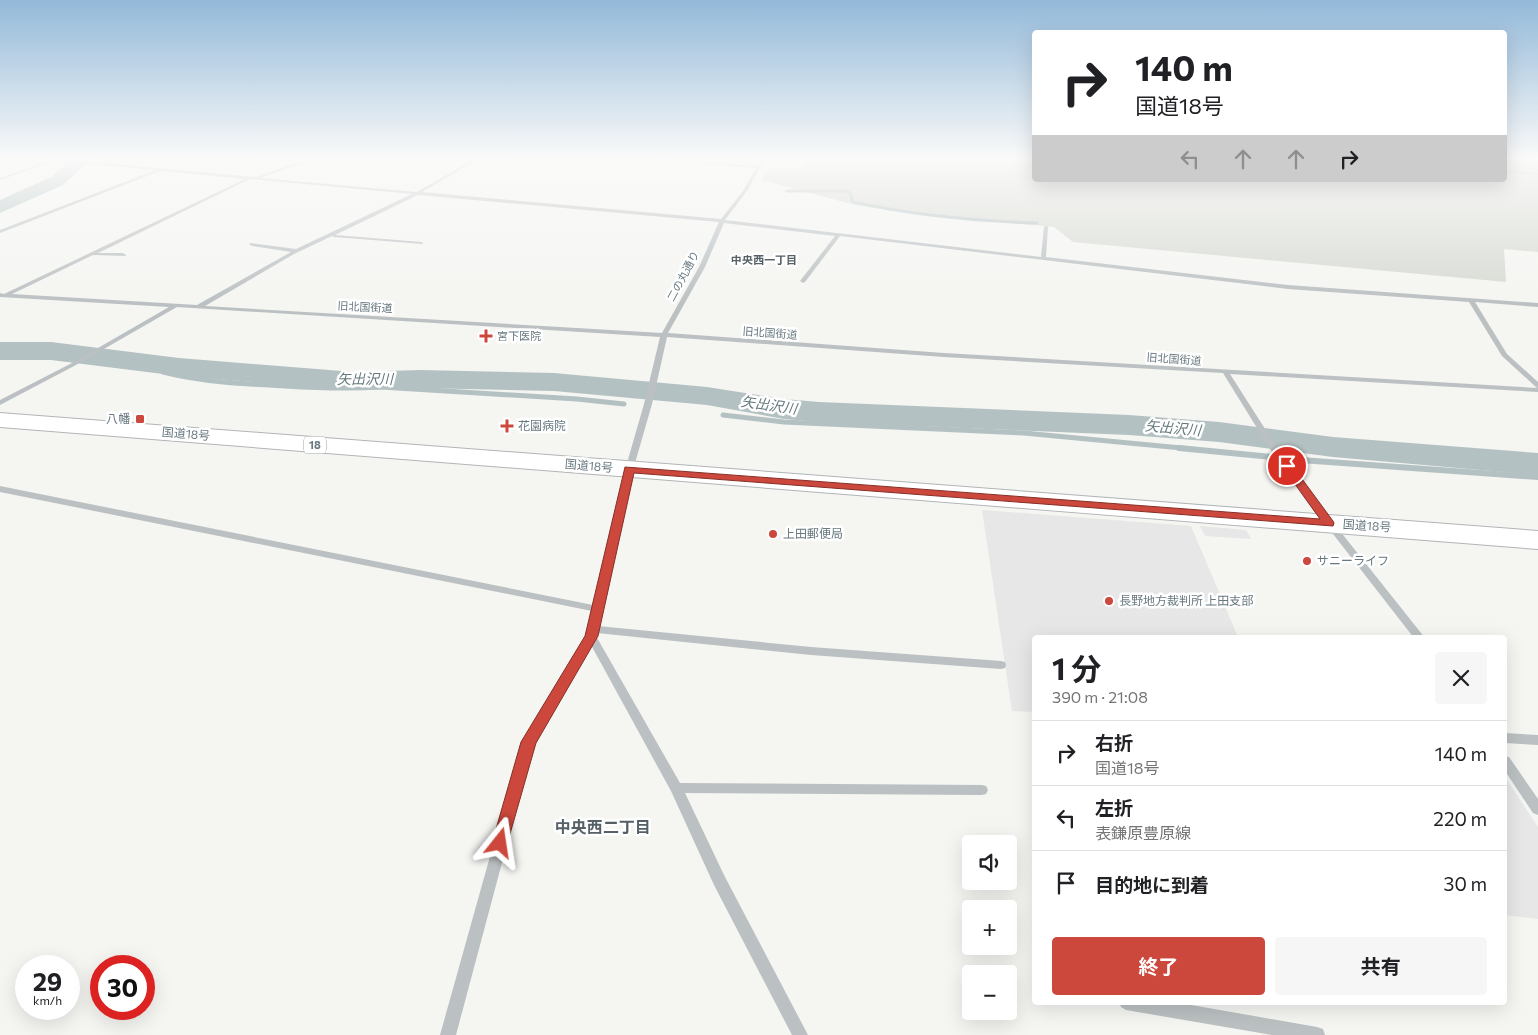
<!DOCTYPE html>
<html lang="ja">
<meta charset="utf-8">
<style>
:root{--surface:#fff;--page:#f6f6f6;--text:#202124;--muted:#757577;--line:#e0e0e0;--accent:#cc483c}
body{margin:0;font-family:Commissioner,"Noto Sans JP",sans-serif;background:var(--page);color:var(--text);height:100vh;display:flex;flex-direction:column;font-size:19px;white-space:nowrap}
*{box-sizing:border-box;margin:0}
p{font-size:16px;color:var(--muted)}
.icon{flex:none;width:28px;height:28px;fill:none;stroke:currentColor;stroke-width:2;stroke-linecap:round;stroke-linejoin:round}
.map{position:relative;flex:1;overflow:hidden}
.drawer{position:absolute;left:1032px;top:635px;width:475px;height:370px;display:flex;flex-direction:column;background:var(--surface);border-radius:5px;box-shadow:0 5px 20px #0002}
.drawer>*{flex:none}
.guide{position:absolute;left:1032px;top:30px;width:475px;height:152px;border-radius:5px;box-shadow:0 5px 20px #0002;background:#fff;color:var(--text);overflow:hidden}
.controls{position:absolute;left:962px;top:835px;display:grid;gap:10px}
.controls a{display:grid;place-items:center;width:55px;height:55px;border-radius:5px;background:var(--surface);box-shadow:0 5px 20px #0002;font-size:25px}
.speed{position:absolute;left:15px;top:955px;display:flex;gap:10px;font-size:25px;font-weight:700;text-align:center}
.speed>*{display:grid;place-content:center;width:65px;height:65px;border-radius:50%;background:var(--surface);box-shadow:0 5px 20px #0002;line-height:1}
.speed small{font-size:12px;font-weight:400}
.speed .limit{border:8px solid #d22;background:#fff;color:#111}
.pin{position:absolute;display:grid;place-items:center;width:42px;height:42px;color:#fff;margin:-21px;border:2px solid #fff;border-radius:50%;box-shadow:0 1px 5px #0007}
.me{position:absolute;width:55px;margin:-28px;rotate:15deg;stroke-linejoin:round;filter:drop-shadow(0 0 4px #0008)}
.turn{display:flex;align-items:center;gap:18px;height:105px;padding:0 20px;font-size:22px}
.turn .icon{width:65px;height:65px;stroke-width:2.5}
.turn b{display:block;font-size:35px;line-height:42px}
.lanes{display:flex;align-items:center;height:48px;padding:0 20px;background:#0003;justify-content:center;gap:25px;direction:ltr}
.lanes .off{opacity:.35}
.round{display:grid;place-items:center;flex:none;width:52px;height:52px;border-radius:5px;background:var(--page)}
.overview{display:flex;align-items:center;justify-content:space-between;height:85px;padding:0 20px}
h1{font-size:30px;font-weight:700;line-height:38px}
.cta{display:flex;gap:10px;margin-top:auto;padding:10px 20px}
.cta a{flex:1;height:58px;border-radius:5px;background:var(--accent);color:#fff;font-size:20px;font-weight:700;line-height:58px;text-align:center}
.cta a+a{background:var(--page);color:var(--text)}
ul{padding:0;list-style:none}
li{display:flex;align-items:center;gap:15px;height:65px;padding:0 20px;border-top:1px solid var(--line)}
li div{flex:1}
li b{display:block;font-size:19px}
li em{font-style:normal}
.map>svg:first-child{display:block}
.built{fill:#e6e7e6}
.green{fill:#d6dad2}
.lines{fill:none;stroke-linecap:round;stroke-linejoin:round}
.stream-far2{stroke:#b4c1c2;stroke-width:3}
.stream-far1{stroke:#b4c1c2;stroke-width:5}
.stream{stroke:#b4c1c2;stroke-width:6}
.river{fill:#b4c1c2;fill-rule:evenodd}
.highway-casing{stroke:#b1b5b7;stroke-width:2}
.minor{fill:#bbc0c2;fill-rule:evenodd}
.highway{fill:#fff;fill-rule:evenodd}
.route{fill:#cc483c;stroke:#852f27}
.poi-dot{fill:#cc483c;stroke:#fff;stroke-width:2}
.labels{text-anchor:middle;stroke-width:5;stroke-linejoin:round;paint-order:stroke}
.far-neighbourhood-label{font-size:11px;font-weight:bold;fill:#556166;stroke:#fff}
.far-street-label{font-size:11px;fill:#687980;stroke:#fff}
.far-poi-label{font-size:11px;fill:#687980;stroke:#fff;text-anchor:start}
.shield{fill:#fff;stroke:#95a1a6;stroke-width:1}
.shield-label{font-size:11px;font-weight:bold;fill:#687980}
.poi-label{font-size:12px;fill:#687980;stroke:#fff;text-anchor:start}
.street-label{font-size:12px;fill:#687980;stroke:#fff}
.water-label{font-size:14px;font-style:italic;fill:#64797c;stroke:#fff}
.near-neighbourhood-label{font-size:16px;font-weight:bold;fill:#556166;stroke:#fff}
</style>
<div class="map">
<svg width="1538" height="1035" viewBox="0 0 1538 1035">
<rect width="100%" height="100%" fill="#f5f5f2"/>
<path class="built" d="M 982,510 L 1191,526 L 1238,637 L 1035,638 L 1035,712 L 1012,711 Z
M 1200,526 L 1246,530 L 1251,539 L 1205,536 Z
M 1505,777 L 1538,827 L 1538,919 L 1505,915 Z"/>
<path class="green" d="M 810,159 L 1035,159 L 1035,180 L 1505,180 L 1505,159 L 1538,159 L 1538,252 L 1504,249 L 1506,282 L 1073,242 L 1054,227 L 935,216 L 855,205 L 761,180 L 770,167 L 802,169 Z"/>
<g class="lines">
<path class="stream-far2" d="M 787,191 L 847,191 L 850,193 L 853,202 C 913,215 976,221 1037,223"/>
<path class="stream-far1" d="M 164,365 L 163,372 C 203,382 243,384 285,386 C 317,388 349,389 381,387 L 577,399 L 624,404
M 723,415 L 784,422 L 1024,433 L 1192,449"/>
<path class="stream" d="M 1179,448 L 1272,457
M 1287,459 L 1538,477"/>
<path class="river" d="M 72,159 L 94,159 L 80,169 L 63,185 L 0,213 L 0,200 L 51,177 Z
M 0,342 L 51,342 L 179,358 L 354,372 L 420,370 L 554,373 L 707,387 L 784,399 L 819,402 L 1129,415 L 1219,422 L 1333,437 L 1538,453 L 1538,475 L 1333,457 L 1219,442 L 1129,435 L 819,422 L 784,419 L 707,405 L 554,391 L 420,388 L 354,390 L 179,376 L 51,360 L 0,360 Z"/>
<g class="highway-casing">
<path id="highway" d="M 0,413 L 1538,531 L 1538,549 L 0,427 Z"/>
</g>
<path class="minor" d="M 41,159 L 60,159 L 256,177 L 307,159 L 314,159 L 260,178 L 417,192 L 474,159 L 479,159 L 422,192 L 721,219 L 743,191 L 756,168 L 644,159 L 668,159 L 757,166 L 761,159 L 765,159 L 747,191 L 725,220 L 1041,257 L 1044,227 L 1046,226 L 1048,227 L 1046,257 L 1288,285 L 1538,303 L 1538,307 L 1475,302 L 1507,354 L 1538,382 L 1538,392 L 1230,374 L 1276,446 L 1332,521 L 1425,638 L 1414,638 L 1326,525 L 1270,449 L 1223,373 L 944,357 L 667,337 L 652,404 L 633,470 L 598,626 L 811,647 L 1001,661 L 1005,662 L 1006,665 L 1005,668 L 1001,669 L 811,655 L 597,633 L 596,636 L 680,783 L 982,785 L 986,786 L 988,790 L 986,794 L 982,795 L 685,793 L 724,875 L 808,1035 L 792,1035 L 714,885 L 671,791 L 591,645 L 534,743 L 456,1035 L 440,1035 L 522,742 L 586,636 L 592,611 L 0,492 L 0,486 L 593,605 L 625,470 L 644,404 L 660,337 L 177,307 L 76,365 L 0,405 L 0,400 L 72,363 L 169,307 L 0,297 L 0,293 L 4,294 L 245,179 L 160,171 L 0,233 L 0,230 L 156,170 L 54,161 L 0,180 L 0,178 L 49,161 ZM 250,179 L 412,194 L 296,249 L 250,243 L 249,244 L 252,246 L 291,252 L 197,305 L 12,294 L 93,255 L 125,256 L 126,255 L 123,253 L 98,253 ZM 418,195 L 719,222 L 699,267 L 662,333 L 205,306 L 294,254 L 332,236 L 334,237 L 423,244 L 423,243 L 421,242 L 335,235 ZM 724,223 L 835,236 L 800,281 L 803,283 L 805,282 L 840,236 L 1288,289 L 1469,302 L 1502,356 L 1537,388 L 944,353 L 668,333 L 705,267 Z
M 1505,170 L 1538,173 L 1538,175 L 1505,172 Z
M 1505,733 L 1538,735 L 1538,745 L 1505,743 Z
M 1505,756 L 1509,757 L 1538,799 L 1538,815 L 1533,813 L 1505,771 Z
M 1119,1002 L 1174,1002 L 1317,1027 L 1323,1029 L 1325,1035 L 1272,1035 L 1126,1010 L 1121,1007 Z"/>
<use href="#highway" class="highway"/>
</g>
<linearGradient id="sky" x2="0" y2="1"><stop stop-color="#93b9d9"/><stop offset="0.52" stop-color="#fafaf9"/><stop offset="1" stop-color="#fafaf9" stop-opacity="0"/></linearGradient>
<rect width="1538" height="304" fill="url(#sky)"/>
<path class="route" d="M 1287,463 L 1291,464 L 1333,521 L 1334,523 L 1333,526 L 634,473 L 598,636 L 536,743 L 506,848 L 500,851 L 494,848 L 492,843 L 521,742 L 585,636 L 625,467 L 1320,519 L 1282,466 Z"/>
<g class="poi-dot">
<path d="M483.5 328.5h5v5h5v5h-5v5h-5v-5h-5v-5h5z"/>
<rect x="135" y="414" width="10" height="10" rx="2.5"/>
<path d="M504.5 418.5h5v5h5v5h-5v5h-5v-5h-5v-5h5z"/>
<circle cx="773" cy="534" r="5"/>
<circle cx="1307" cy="561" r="5"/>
<circle cx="1109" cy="601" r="5"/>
</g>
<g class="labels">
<g class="far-neighbourhood-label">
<text x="764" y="264">中央西一丁目</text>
</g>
<g class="far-street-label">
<text transform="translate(683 276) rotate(-62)" y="4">二の丸通り</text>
<text transform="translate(365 307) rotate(3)" y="4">旧北国街道</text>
<text transform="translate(770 333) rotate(4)" y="4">旧北国街道</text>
<text transform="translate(1174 359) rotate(4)" y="4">旧北国街道</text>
</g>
<g class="far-poi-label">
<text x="497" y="340">宮下医院</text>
</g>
<rect class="shield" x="304" y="436.5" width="22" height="17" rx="4"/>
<g class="shield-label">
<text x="315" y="449">18</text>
</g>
<g class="poi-label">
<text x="130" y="423" text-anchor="end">八幡</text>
<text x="518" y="430">花園病院</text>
<text x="783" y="538">上田郵便局</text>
<text x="1317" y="565">サニーライフ</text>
<text x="1119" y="605">長野地方裁判所 上田支部</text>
</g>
<g class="street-label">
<text transform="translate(186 434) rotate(5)" y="4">国道18号</text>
<text transform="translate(589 466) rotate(5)" y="4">国道18号</text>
<text transform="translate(1367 526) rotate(4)" y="4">国道18号</text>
</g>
<g class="water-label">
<text x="365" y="384">矢出沢川</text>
<text transform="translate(769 405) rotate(8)" y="5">矢出沢川</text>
<text transform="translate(1173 428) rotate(5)" y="5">矢出沢川</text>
</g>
<g class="near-neighbourhood-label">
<text x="603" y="833">中央西二丁目</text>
</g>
</g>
</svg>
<div class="controls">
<a><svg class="icon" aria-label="sound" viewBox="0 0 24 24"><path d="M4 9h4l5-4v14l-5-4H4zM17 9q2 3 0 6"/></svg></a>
<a>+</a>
<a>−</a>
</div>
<div class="speed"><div>29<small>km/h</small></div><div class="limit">30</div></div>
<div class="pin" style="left:1287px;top:466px;background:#d93025"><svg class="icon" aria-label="arrive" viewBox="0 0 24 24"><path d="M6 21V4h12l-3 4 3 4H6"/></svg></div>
<svg class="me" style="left:500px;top:843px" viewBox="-20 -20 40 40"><path d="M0-17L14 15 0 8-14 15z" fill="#cc483c" stroke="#fff" stroke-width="4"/></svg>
<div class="guide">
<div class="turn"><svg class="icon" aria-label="right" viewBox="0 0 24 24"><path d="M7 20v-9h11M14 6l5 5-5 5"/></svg><div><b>140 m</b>国道18号</div></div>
<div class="lanes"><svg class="icon off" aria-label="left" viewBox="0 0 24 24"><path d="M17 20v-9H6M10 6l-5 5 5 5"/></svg><svg class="icon off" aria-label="ahead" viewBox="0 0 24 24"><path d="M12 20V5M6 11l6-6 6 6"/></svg><svg class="icon off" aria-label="ahead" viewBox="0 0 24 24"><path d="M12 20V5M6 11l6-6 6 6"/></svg><svg class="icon" aria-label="right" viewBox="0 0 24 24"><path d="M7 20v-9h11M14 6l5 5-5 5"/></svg></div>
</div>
<section class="drawer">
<div class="overview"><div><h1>1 分</h1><p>390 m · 21:08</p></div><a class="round"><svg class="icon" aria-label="close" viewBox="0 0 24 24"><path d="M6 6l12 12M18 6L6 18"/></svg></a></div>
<ul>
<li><svg class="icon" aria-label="right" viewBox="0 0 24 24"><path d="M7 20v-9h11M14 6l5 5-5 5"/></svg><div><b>右折</b><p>国道18号</p></div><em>140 m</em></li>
<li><svg class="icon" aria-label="left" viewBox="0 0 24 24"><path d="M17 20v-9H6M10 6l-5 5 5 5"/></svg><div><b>左折</b><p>表鎌原豊原線</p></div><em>220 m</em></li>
<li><svg class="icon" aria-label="arrive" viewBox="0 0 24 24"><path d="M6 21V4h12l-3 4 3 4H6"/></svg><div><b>目的地に到着</b></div><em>30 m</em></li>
</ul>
<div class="cta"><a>終了</a><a>共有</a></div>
</section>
</div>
